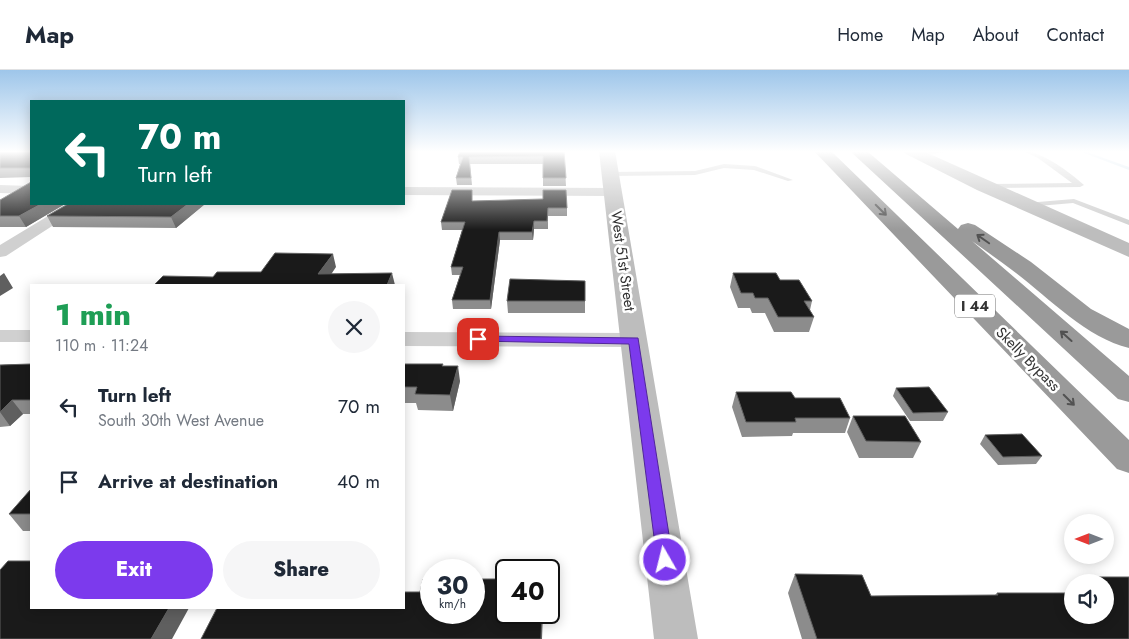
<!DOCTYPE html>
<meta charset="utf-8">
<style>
:root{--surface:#fff;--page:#f6f6f7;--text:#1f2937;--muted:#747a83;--line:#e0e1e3;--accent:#7c3aed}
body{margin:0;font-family:Jost,sans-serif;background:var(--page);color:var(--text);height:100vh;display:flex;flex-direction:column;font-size:19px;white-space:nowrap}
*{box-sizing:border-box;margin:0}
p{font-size:16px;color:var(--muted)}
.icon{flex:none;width:28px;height:28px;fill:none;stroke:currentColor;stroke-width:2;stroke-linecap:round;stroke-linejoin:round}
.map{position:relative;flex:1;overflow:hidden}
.drawer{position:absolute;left:30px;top:214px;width:375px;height:325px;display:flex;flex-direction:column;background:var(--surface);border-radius:0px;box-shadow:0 2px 12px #0003}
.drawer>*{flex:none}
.top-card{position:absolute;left:30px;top:30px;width:375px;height:105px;border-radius:0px;box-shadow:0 2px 12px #0003;background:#00695c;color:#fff;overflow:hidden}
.needle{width:32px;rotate:270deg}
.controls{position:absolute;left:1064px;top:444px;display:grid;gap:10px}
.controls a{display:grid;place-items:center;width:50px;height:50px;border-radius:50%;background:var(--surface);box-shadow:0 2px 12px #0003;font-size:25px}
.speed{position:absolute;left:420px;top:489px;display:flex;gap:10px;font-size:25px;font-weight:700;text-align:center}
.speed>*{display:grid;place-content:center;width:65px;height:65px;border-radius:50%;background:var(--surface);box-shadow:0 2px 12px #0003;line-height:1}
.speed small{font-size:12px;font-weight:400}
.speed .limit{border:2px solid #111;border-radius:8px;background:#fff;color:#111}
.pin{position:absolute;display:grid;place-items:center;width:42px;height:42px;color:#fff;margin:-21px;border-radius:10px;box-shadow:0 2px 8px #0006}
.me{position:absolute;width:55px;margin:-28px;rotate:352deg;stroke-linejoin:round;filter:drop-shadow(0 0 4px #0008)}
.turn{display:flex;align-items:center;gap:18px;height:105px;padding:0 25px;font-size:22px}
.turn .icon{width:65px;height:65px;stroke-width:2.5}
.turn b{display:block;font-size:35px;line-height:42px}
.round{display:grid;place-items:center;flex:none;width:52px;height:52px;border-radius:26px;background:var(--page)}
.summary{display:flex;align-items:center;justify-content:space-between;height:85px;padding:0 25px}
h1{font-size:30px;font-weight:800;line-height:38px;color:#1e9e55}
.primary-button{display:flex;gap:10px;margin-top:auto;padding:10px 25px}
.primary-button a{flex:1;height:58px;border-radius:30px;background:var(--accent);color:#fff;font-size:20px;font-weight:800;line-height:58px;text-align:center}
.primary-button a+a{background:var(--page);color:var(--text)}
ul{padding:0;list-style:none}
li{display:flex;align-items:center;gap:15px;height:75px;padding:0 25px}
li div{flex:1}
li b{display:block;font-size:19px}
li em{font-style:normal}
header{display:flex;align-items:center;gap:30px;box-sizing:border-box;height:70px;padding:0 25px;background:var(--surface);border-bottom:1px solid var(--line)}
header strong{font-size:24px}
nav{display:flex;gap:28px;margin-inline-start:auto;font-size:18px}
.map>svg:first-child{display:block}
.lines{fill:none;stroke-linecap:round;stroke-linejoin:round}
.stream{fill:#cfe2ee;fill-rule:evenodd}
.lane{fill:#d0d0d0;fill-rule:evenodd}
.street{fill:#d0d0d0;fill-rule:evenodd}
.secondary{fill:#bdbdbd;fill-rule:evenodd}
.highway{fill:#9a9a9a;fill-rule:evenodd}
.wall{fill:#8c8c8c}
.shaded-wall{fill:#5f5f5f}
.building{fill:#1a1a1a;stroke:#5f5f5f}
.oneway{stroke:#525252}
.route{fill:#7c3aed;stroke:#51269a}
.labels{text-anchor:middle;stroke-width:5;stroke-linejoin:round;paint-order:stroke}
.shield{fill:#fff;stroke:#707070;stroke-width:1}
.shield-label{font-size:14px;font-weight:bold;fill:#333}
.street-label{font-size:15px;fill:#333;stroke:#fff}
</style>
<header>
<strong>Map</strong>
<nav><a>Home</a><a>Map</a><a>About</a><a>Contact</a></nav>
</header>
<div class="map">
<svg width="1129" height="569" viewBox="0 0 1129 569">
<rect width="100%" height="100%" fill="#fff"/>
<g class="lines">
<path class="stream" d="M 1079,81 L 1084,81 L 1129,97 L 1129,100 Z"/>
<path class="lane" d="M 934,81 L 948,81 L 919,87 L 916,85 Z
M 1023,81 C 1040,80 1071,103 1084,115 L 1080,117 L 983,118 L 982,116 L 986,114 L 1072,113 L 1038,88 Z
M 724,94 L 755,96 L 793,110 L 788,111 L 754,100 L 724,98 L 695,105 L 610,106 L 607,104 L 610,102 L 695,101 Z
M 1074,129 L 1129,150 L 1129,155 L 1073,133 L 1026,137 L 1022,135 L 1026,133 Z"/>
<path class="street" d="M 0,115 L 31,116 L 31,124 L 0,123 Z
M 404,117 L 613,118 L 620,122 L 613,126 L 404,125 Z
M 68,134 L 86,134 L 6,186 L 0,187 L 0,175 Z
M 0,260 L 31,260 L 31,272 L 0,272 Z
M 404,262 L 634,263 L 642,265 L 645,270 L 642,275 L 634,277 L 404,276 Z"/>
<path class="secondary" d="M 599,81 L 615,81 L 698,569 L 654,569 Z
M 903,81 L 923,81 L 1129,173 L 1129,187 L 977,120 L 906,84 Z"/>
<path class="highway" d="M 814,81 L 831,81 L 1129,370 L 1129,403 L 1117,399 Z
M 850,81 L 867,81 L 958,159 L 961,155 L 968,153 L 975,155 L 1031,192 L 1091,239 L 1129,259 L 1129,278 C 1087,268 1050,229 1016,203 C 1002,192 987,182 972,171 L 1129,306 L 1129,332 L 1118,329 Z"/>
</g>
<path class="wall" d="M 0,81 L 31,81 L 31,107 L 0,108 Z
M 564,81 L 566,116 L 543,116 L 543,94 L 470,94 L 472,115 L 457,115 L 456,108 L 460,94 L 459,94 L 458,87 Z
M 0,130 L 31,134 L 65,134 L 26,157 L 0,157 Z
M 473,131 L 567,138 L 567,146 L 548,146 L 548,159 L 534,159 L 533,170 L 500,170 L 491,239 L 453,239 L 452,230 L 460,205 L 452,205 L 451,197 L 462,160 L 442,160 L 441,152 Z
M 205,134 L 176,158 L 53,157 L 47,146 Z
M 733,203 L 812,231 L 810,240 L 814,247 L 809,262 L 774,262 L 765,243 L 752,243 L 750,238 L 738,238 L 730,217 Z
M 507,231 L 585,231 L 585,243 L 508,243 Z
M 31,294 L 31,344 L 23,344 L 10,356 L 0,357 L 0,295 Z
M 404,294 L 443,296 L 460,311 L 453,341 L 418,340 L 416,333 L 404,333 Z
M 896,318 L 948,342 L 943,351 L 910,351 L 893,326 Z
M 736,322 L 795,328 L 850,348 L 845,363 L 793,363 L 792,366 L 742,367 L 732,337 Z
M 853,346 L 921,372 L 913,388 L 859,388 L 847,362 Z
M 985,365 L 1042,386 L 1036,394 L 998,395 L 980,374 Z
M 31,419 L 31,461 L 23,461 L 9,444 Z
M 795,504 L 862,505 L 871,526 L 995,525 L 997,523 L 1067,523 L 1072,517 L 1072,545 L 1105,545 L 1105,512 L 1077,512 L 1082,507 L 1129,507 L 1129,569 L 802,569 L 788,523 Z"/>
<path class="shaded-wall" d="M 41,134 L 65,134 L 26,157 L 19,146 Z
M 188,134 L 205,134 L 176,158 L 171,147 Z
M 534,151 L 534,159 L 533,170 L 532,162 Z
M 499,162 L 500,170 L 491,239 L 490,230 Z
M 333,184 L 336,197 L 324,215 L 318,204 Z
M 4,203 L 13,218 L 0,226 L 0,206 Z
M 392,203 L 395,215 L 387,215 Z
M 458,296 L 460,311 L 453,341 L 450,325 Z
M 12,330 L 23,344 L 10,356 L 0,342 Z
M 169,538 L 189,538 L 172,569 L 151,569 Z
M 542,542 L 543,542 L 542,569 L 541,569 Z"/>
<path class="building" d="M 0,81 L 31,81 L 31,98 L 0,98 Z
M 460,81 L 564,81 L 566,108 L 543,108 L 543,86 L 469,87 L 471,108 L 456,108 L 463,87 L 458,87 Z
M 31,112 L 31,134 L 41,134 L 19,146 L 0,146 L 0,130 Z
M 452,120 L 472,120 L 472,131 L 543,129 L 543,120 L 566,120 L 567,138 L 548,138 L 547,151 L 534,151 L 532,162 L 499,162 L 490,230 L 452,230 L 463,197 L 451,197 L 465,152 L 441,152 Z
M 68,134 L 188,134 L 171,147 L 47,146 Z
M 275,183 L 333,184 L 318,204 L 392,203 L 387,215 L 154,215 L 163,206 L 213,207 L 217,202 L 261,202 Z
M 733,203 L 776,203 L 780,210 L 799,210 L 812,231 L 804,231 L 814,247 L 778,247 L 768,228 L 755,228 L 753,223 L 741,223 Z
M 510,209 L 585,211 L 585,231 L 507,231 Z
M 31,294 L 31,330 L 12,330 L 0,342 L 0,295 Z
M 404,294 L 443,294 L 442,296 L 458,296 L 450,325 L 415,324 L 417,317 L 404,317 Z
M 929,317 L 948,342 L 913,343 L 896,318 Z
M 736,322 L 791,322 L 795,328 L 840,328 L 850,348 L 795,348 L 796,352 L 746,352 Z
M 853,346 L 905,346 L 921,372 L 866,371 Z
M 1022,364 L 1042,386 L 1003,387 L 985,365 Z
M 31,419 L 31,444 L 9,444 Z
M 8,491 L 31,491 L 31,538 L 169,538 L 151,569 L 0,569 L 0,500 Z
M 795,504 L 862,505 L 871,526 L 998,525 L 997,523 L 1072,523 L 1072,545 L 1105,545 L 1105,512 L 1086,512 L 1082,507 L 1129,507 L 1129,569 L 817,569 Z
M 423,509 L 431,509 L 431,542 L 474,542 L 474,509 L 506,509 L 506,542 L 542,542 L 541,569 L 201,569 L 217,538 L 404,538 L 404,522 L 420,522 Z"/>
<defs><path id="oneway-shaft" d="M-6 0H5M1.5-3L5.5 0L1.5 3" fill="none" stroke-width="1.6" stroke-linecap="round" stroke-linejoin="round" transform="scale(1.25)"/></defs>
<g class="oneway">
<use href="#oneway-shaft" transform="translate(881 140) rotate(45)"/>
<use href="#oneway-shaft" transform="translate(983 169) rotate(-145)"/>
<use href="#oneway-shaft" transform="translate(1066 266) rotate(-138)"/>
<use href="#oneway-shaft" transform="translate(1069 330) rotate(45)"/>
</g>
<linearGradient id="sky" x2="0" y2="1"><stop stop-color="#9ec6ea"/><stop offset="0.51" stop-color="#fff"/><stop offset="1" stop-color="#fff" stop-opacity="0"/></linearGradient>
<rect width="1129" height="160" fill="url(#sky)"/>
<path class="route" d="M 478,266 L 638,268 L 673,490 L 671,496 L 665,498 L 659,496 L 657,490 L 629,274 L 474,271 L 474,267 Z"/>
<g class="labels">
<rect class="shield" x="955" y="224.5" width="40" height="23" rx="4"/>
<g class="shield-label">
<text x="975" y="241">I 44</text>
</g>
<g class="street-label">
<text transform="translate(623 191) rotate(82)" y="5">West 51st Street</text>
<text transform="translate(1028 289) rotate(45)" y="5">Skelly Bypass</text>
</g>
</g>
</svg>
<div class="controls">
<a><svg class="needle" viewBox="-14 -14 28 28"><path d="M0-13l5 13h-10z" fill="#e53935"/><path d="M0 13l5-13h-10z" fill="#747a83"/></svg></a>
<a><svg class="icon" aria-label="sound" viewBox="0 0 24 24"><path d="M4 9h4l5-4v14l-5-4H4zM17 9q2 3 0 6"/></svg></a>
</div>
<div class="speed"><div>30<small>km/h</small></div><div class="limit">40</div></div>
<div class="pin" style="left:478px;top:269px;background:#d93025"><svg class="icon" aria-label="arrive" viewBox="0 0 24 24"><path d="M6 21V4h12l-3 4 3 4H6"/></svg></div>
<svg class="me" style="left:665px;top:490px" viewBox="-20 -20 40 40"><circle r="17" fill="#7c3aed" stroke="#fff" stroke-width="3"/><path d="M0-11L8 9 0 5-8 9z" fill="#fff"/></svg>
<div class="top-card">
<div class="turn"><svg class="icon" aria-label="left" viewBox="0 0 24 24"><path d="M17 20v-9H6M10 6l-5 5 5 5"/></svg><div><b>70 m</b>Turn left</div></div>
</div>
<section class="drawer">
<div class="summary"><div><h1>1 min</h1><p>110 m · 11:24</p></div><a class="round"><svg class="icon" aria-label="close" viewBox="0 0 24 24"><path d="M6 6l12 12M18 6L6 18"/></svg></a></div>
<ul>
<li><svg class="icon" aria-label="left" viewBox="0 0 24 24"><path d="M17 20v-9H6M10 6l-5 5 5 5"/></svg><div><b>Turn left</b><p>South 30th West Avenue</p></div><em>70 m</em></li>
<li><svg class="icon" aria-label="arrive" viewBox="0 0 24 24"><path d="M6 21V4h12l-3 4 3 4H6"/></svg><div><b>Arrive at destination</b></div><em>40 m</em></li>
</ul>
<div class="primary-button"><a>Exit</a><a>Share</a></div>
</section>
</div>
